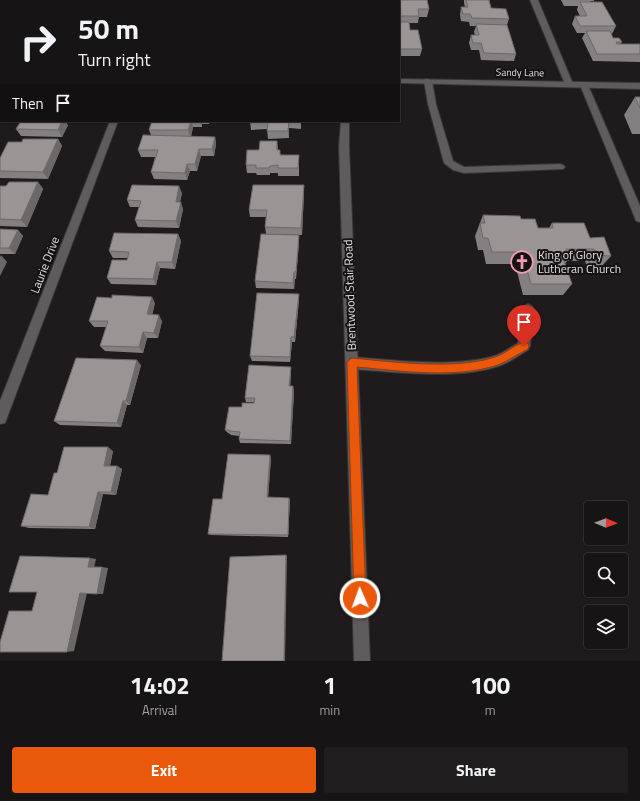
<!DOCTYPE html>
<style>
:root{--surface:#171415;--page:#201d1e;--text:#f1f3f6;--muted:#9e9ea0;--line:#363334;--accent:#ea580c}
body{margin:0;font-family:"Titillium Web",sans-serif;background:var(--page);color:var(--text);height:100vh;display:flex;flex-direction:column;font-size:15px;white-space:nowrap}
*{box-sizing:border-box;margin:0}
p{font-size:13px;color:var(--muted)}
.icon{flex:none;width:22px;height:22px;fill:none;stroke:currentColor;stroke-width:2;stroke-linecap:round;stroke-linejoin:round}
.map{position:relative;height:661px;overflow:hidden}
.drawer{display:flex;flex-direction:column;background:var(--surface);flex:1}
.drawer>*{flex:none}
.top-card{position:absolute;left:0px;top:0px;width:400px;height:122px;box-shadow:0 1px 3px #0004,0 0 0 1px var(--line);background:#171415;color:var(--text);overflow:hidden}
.needle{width:26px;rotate:91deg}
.buttons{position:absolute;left:584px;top:501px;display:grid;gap:8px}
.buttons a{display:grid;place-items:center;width:44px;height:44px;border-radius:4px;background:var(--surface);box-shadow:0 1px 3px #0004,0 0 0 1px var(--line);font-size:20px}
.pin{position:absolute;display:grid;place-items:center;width:34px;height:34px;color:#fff;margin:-41px -17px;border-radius:50% 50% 50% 0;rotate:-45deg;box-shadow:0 0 4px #0007}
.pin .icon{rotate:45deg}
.me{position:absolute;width:44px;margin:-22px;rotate:358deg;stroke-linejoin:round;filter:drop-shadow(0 0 3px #0008)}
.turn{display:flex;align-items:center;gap:14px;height:84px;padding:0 12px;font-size:18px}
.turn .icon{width:52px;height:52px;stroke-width:2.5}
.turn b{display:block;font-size:28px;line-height:34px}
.then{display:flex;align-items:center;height:38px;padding:0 12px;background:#0003;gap:8px;font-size:15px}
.eta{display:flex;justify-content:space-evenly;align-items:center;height:68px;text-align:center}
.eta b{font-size:24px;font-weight:700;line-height:28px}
.cta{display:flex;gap:8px;margin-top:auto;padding:8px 12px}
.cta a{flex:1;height:46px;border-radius:4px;background:var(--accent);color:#fff;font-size:16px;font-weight:700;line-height:46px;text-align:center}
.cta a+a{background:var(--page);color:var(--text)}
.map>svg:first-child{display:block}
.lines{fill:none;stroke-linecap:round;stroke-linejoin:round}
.lane-casing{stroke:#393637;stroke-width:2}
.street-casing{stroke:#393637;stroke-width:2}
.secondary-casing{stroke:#393637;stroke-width:2}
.lane{fill:#605b5c;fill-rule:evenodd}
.street{fill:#605b5c;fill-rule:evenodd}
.secondary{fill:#605b5c;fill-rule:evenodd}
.wall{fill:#847f80}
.shaded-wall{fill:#6c6868}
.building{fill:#9a9495;stroke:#6c6868}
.route{fill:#ea580c;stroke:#983908}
.labels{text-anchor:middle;stroke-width:4;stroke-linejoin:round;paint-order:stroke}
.far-street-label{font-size:10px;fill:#e2dedf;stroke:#161213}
.poi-label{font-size:12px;fill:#e2dedf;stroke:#161213;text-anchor:start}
.street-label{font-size:12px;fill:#e2dedf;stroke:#161213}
</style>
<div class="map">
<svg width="640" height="661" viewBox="0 0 640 661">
<rect width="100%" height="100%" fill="#1f1b1c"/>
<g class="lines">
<g class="lane-casing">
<path id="lane" d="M 425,79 L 428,79 L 432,81 L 436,104 L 453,161 L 464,167 L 560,164 L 563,165 L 565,167 L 563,169 L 464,173 L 453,170 L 444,163 L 428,104 L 424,81 Z
M 584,82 L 588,85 L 640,206 L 640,222 L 636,221 L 635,218 L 580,85 Z
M 528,304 L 532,306 L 534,309 L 530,346 L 528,350 C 519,355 509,363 499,366 C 458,380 395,372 352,369 L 348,367 L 346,363 L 348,359 L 352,357 C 394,360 453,368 494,356 C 502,354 511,347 518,343 L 522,309 L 524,306 Z"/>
</g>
<g class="street-casing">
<path id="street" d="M 100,0 L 108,0 L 99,1 Z
M 530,0 L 538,0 L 573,84 L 572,86 L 569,87 L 565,84 Z
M 110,121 L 118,121 L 7,418 L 5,423 L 0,424 L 0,401 Z"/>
</g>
<g class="secondary-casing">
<path id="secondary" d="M 333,0 L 341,0 L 341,1 L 333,1 Z
M 0,70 L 1,70 L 1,74 L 0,74 Z
M 399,79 L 640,83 L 640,89 L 399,83 Z
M 341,121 L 349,121 L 349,146 L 370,661 L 354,661 L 339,146 Z"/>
</g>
<use href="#lane" class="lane"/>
<use href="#street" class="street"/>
<use href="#secondary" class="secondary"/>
</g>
<path class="wall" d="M 382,0 L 427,0 L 429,9 L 427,17 L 419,17 L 418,23 L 409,23 L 410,30 L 422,49 L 420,56 L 399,56 L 399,1 L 382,1 Z
M 464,0 L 489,0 L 491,8 L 509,19 L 507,25 L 516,54 L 514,61 L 481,60 L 479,50 L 471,50 L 469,43 L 471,35 L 475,35 L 474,32 L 476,26 L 470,26 L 469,22 L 461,21 L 460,15 L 461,7 L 465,7 L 464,3 Z
M 561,0 L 594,0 L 594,1 L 591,1 L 590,2 L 616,26 L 612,34 L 611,34 L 613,38 L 622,42 L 620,44 L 640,44 L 640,62 L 593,61 L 582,38 L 585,33 L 577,33 L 572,24 L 575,16 L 580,16 L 577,10 L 578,6 L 564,6 Z
M 635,97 L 640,97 L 640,134 L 632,134 L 624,115 Z
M 152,121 L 210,121 L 209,124 L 202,124 L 202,127 L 193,127 L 191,136 L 215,137 L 216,144 L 214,156 L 201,156 L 197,171 L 190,171 L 187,180 L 154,179 L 151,172 L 155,157 L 141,157 L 138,150 L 151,135 L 149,130 Z
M 250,121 L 301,121 L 301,129 L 289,128 L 289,138 L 268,139 L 267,129 L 251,130 Z
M 68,125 L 62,137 L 21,136 L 16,129 Z
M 58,139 L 62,146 L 48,179 L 0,178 L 0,158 Z
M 277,141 L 278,150 L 281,155 L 299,155 L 299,176 L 278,176 L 278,173 L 270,173 L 270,175 L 257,175 L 256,173 L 247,173 L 246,165 Z
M 38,182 L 43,189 L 27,227 L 0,226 L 0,186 L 6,186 Z
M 304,192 L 302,235 L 266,234 L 265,227 L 266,217 L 250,217 L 249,210 Z
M 182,193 L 180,202 L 183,209 L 179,228 L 138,227 L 135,220 L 139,207 L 130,207 L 127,200 Z
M 483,215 L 521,219 L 538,228 L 549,228 L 552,223 L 590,238 L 611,256 L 601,267 L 587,267 L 585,261 L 567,261 L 565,264 L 572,284 L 563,295 L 523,295 L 515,264 L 486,264 L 483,250 L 478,250 L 475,236 Z
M 0,229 L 18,230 L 23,236 L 15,254 L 0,254 Z
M 178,234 L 181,241 L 175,269 L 160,268 L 156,285 L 111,284 L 107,278 L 127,260 L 128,258 L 113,258 L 109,251 Z
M 299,242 L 296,279 L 295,279 L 294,289 L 256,288 L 255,281 Z
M 299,300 L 295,342 L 292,342 L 290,362 L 252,361 L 250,356 Z
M 155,303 L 152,315 L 162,321 L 158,338 L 147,338 L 143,353 L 105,351 L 100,346 L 107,327 L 94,327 L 89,321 Z
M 141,365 L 130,405 L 127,405 L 121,427 L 60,425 L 54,421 Z
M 291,372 L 290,386 L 294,391 L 291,444 L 240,443 L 239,439 L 239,436 L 231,435 L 230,434 L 228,433 L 225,430 L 242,407 L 254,403 L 254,402 L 246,402 L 245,398 Z
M 113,451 L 110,466 L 117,466 L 122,469 L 116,495 L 103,494 L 95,529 L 29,528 L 21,526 L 48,495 L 57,473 Z
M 271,458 L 268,497 L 290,500 L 288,537 L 211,535 L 208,534 L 222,499 Z"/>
<path class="shaded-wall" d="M 68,0 L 75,0 L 75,1 L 67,1 Z
M 1,25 L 1,38 L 0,40 L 0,26 Z
M 59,121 L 65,121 L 68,125 L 62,137 L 58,130 Z
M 191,121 L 192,121 L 193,127 L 191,138 L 188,130 Z
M 200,121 L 202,121 L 202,127 Z
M 289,121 L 289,138 L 288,131 Z
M 215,137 L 216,144 L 214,156 L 212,149 Z
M 58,139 L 62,146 L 48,179 L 43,172 Z
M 199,149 L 201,156 L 197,171 L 195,164 Z
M 187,164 L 190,171 L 187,180 L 185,173 Z
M 38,182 L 43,189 L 27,227 L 21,220 Z
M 304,185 L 304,192 L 302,235 L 301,228 Z
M 179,186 L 182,193 L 178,209 L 176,202 Z
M 181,202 L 183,209 L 179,228 L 176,221 Z
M 18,230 L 23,236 L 15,254 L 9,248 Z
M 178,234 L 181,241 L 175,269 L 172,262 Z
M 299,235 L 299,242 L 296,279 L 296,272 Z
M 1,255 L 7,262 L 0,276 L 0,257 Z
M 157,262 L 160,268 L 156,285 L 153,279 Z
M 294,272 L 295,279 L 294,289 L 293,283 Z
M 299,294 L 299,300 L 295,342 L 294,337 Z
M 152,297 L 155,303 L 151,320 L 147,314 Z
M 159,315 L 162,321 L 158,338 L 154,333 Z
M 143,332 L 147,338 L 143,353 L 139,347 Z
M 291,337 L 292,342 L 290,362 L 290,357 Z
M 137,360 L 141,365 L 130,405 L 126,401 Z
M 291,367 L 291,372 L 290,391 L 289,386 Z
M 293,386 L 294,391 L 291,444 L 290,441 Z
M 123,401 L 127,405 L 121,427 L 117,423 Z
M 108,447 L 113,451 L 109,469 L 104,466 Z
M 270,455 L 271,458 L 268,500 L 267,497 Z
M 117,466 L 122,469 L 116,495 L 111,492 Z
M 98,492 L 103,494 L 95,529 L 89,527 Z
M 289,498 L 290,500 L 288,537 L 288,535 Z
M 286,555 L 287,556 L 285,661 L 284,661 Z
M 90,558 L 96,559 L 94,568 L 88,567 Z
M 102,567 L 108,568 L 103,594 L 97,594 Z
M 80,593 L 87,593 L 74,651 L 67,652 Z"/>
<path class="building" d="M 31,0 L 68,0 L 67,1 L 30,1 Z
M 135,0 L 171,0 L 171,1 L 134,1 Z
M 256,0 L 295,0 L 295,1 L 256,1 Z
M 383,0 L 427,0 L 429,9 L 418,9 L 419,16 L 399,16 L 399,1 L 383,1 Z
M 466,0 L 489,0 L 491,8 L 506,9 L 509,19 L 472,18 L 470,14 L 463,14 L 461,7 L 468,7 Z
M 580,2 L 602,2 L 616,26 L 580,26 L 575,16 L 587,16 Z
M 399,22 L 409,22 L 410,30 L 418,30 L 422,49 L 399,49 Z
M 476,24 L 507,25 L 516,54 L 484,53 L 481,43 L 473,43 L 471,35 L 479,35 Z
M 586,31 L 610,31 L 613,38 L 619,38 L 622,42 L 616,42 L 617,44 L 640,44 L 640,54 L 597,54 Z
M 635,97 L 640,97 L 640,108 Z
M 21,121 L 62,121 L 58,130 L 16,129 Z
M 152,121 L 191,121 L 188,130 L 149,130 Z
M 250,121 L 289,121 L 288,131 L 267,131 L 268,121 L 250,123 Z
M 143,135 L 215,137 L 212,149 L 199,149 L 195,164 L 187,164 L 185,173 L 151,172 L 158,150 L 138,150 Z
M 23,139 L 58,139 L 43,172 L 0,171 L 0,158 L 8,142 L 22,142 Z
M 260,141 L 277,141 L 277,150 L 280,150 L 280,155 L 299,155 L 298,168 L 278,168 L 278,165 L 270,166 L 269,168 L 256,168 L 256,165 L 246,165 L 247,150 L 259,150 Z
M 9,182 L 38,182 L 21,220 L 0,219 L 0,186 L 6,186 Z
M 132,185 L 179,186 L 176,202 L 181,202 L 176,221 L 135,220 L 141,201 L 127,200 Z
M 253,185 L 304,185 L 301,228 L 265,227 L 267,210 L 249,210 Z
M 483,215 L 520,216 L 521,219 L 535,219 L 538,228 L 553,228 L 552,223 L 584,223 L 590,238 L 604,237 L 611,256 L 597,255 L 594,249 L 566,249 L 569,258 L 563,258 L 572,284 L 531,284 L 522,252 L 492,252 L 488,238 L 483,238 L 480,223 L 485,223 Z
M 0,229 L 18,230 L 9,248 L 0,248 Z
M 114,233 L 178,234 L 172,262 L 157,262 L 153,279 L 107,278 L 112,260 L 127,260 L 129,252 L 109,251 Z
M 261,234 L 299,235 L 296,272 L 294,272 L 293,283 L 255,281 Z
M 257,293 L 299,294 L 294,337 L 291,337 L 290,357 L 250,356 Z
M 112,295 L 152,297 L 147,314 L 159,315 L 154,333 L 143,332 L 139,347 L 100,346 L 108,321 L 89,321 L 97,297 L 112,298 Z
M 76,358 L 137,360 L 126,401 L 123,401 L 117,423 L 54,421 Z
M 249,365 L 291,367 L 289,386 L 293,386 L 290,441 L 239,439 L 240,432 L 229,431 L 229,430 L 225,430 L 229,407 L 242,407 L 242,403 L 254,403 L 255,398 L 245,398 Z
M 64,447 L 108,447 L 104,466 L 117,466 L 111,492 L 98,492 L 89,527 L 21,526 L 31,494 L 48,495 L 54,473 L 57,473 Z
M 228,454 L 270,455 L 267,497 L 289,498 L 288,535 L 208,534 L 213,499 L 222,499 Z
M 286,555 L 284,661 L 222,661 L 230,557 Z
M 20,556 L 90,558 L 88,567 L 102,567 L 97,594 L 80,593 L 67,652 L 0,652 L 0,642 L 9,611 L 32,611 L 37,592 L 9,592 Z"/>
<path class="route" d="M 524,342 L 528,343 L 529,346 L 528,349 C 518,354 508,361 498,365 C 455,379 401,371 357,367 L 366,598 L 364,602 L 360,604 L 355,602 L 354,598 L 347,363 L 349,360 L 352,358 C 394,362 455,370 495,357 C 505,354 514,345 524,342 Z"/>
<defs>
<g id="church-ring" transform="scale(1.15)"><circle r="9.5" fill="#161213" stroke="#f19ab4" stroke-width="1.5"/><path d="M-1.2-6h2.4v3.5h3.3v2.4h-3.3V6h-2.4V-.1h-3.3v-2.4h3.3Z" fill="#f19ab4"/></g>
</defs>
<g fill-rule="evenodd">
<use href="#church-ring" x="522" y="262"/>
</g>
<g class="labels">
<g class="far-street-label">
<text transform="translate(520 72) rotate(1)" y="4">Sandy Lane</text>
</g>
<g class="poi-label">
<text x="538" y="259">King of Glory<tspan x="538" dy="14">Lutheran Church</tspan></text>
</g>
<g class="street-label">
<text transform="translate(45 265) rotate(-69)" y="4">Laurie Drive</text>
<text transform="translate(350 295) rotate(-92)" y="4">Brentwood Stair Road</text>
</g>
</g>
</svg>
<div class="buttons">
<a><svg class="needle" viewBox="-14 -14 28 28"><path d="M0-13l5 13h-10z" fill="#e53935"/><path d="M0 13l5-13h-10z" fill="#9e9ea0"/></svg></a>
<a><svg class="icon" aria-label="search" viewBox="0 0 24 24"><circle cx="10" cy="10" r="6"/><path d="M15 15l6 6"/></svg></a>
<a><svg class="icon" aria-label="layers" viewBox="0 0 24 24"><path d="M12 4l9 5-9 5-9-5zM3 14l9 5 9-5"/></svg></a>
</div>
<div class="pin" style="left:524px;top:346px;background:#d93025"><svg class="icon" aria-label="arrive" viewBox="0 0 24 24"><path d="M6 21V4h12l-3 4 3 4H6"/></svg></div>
<svg class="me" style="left:360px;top:598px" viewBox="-20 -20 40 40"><circle r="17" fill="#ea580c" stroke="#fff" stroke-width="3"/><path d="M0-11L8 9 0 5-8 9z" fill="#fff"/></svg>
<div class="top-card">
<div class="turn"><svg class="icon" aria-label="right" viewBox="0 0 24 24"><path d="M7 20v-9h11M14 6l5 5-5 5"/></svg><div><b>50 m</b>Turn right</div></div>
<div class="then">Then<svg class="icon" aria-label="arrive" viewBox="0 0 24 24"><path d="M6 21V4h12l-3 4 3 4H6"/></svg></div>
</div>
</div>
<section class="drawer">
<div class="eta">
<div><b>14:02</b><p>Arrival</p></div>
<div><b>1</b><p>min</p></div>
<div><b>100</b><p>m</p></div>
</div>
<div class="cta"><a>Exit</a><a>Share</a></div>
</section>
